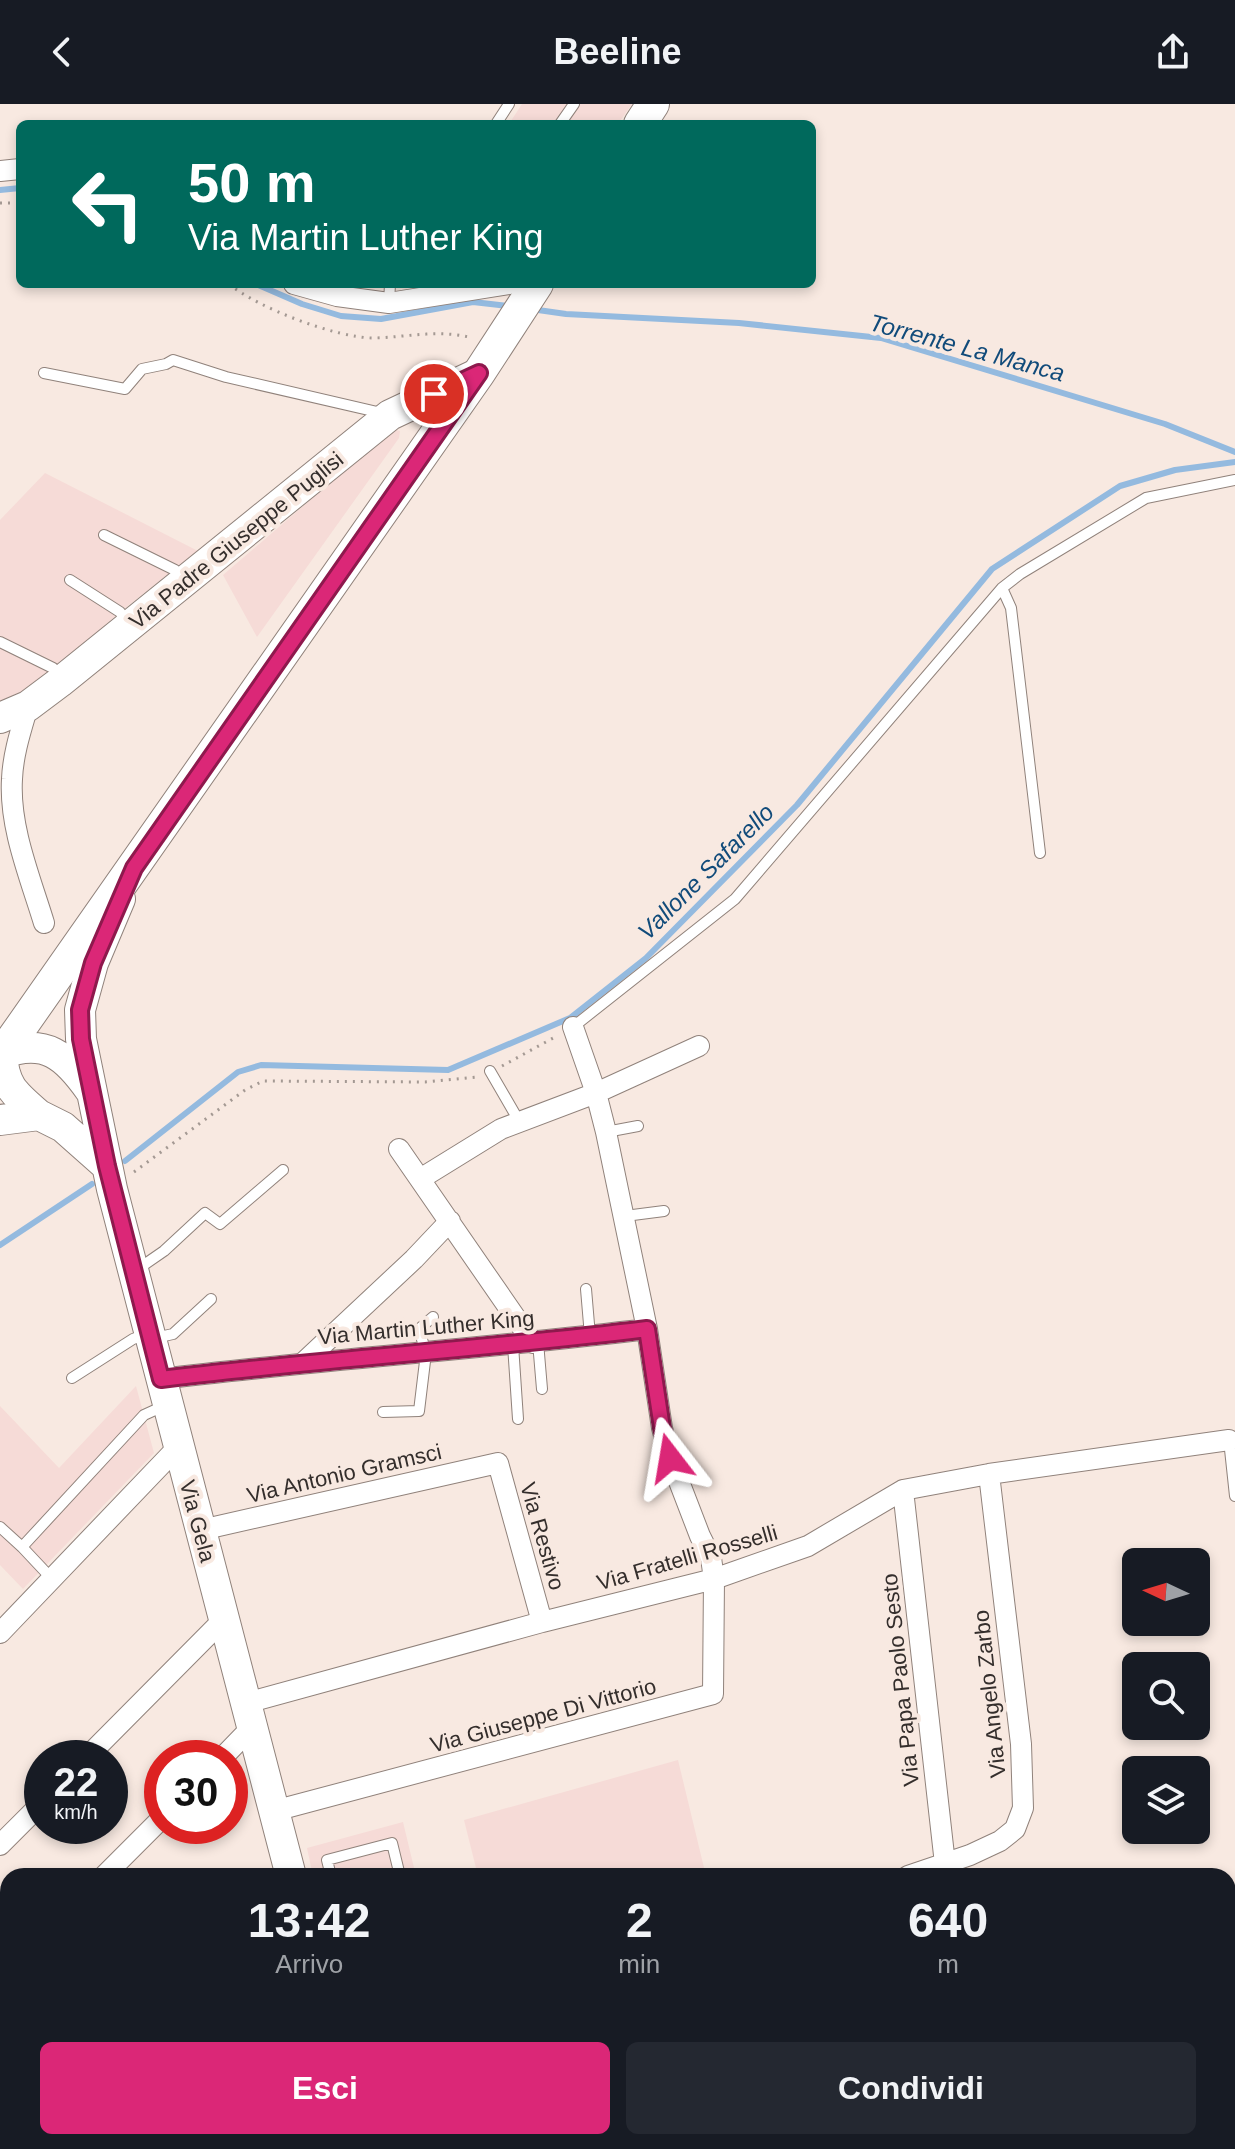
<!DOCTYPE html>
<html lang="it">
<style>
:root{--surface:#171b24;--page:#242831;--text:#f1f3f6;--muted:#9ea1a6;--accent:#db2777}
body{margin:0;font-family:Helvetica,sans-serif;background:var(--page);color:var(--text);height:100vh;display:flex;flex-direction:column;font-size:30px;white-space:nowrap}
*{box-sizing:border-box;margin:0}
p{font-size:26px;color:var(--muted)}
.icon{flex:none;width:44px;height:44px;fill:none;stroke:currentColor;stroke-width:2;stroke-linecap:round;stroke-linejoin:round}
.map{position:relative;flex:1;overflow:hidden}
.panel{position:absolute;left:0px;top:1764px;width:1236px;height:282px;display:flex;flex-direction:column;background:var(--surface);border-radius:24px 24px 0 0;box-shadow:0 4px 12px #0003}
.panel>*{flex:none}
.hud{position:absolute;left:16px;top:16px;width:800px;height:168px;border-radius:12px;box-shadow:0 4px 12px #0003;background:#00695c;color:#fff;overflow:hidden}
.needle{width:52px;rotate:274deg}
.fabs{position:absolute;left:1122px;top:1444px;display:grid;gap:16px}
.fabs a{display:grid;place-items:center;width:88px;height:88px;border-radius:12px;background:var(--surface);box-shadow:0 4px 12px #0003;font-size:40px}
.speed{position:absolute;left:24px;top:1636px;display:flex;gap:16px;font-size:40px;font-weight:700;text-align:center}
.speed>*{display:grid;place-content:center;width:104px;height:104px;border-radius:50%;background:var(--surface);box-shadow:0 4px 12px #0003;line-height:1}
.speed small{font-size:20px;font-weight:400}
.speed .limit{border:12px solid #d22;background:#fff;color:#111}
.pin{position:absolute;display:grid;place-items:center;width:68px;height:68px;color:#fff;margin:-34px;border:4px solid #fff;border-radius:50%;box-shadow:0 2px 8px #0007}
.me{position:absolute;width:88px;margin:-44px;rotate:346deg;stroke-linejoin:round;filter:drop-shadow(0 0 6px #0008)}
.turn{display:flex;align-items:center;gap:28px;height:168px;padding:0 40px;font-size:36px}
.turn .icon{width:104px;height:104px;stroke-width:2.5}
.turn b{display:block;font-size:56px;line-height:68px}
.eta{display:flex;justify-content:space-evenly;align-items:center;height:136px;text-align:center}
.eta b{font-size:48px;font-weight:700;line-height:56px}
.action{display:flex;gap:16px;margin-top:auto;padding:16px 40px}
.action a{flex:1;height:92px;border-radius:12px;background:var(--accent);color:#fff;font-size:32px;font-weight:700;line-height:92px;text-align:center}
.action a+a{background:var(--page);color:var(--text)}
header{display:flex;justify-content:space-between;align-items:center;height:104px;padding:0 40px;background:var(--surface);font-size:36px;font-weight:700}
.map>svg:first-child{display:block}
.commercial{fill:#f6dbd7}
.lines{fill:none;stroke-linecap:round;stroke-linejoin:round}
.stream{stroke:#94badf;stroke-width:6}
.service-casing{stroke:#90827b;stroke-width:12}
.minor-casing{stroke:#90827b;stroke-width:22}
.secondary-casing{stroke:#90827b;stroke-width:32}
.primary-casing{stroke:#90827b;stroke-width:34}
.path{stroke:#a49993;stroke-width:3;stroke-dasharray:2 6;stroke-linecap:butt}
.service{stroke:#fff;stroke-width:10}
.minor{stroke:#fff;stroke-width:20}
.secondary{stroke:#fff;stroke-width:30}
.primary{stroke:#fff;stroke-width:32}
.route-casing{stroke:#8e194d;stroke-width:20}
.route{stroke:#db2777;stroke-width:14}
.labels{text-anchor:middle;stroke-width:8;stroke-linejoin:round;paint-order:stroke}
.street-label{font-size:22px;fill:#342e2c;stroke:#f8e9e1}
.water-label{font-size:24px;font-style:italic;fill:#114b7a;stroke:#f8e9e1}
</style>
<header><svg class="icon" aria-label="back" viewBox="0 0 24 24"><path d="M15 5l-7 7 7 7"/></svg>Beeline<svg class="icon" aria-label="share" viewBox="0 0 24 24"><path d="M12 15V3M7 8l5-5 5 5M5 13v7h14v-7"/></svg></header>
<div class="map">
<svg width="1235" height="2045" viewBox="0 0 1235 2045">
<rect width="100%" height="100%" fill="#f8e9e1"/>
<path class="commercial" d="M 522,0 L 632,0 L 618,20 L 509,20 Z
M 393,325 L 400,327 L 399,334 L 257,533 L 223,471 Z
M 45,369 L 198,447 L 120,508 L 27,589 L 0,599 L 0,416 Z
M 136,1282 L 154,1349 L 23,1485 L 0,1461 L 0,1302 L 59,1364 Z
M 678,1656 L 706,1772 L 478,1772 L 464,1716 Z
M 403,1718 L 416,1772 L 313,1772 L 307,1744 Z"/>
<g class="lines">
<path class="stream" d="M 0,86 L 20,84
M 256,180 L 302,200 L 341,212 L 381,215 L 473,198 L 508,202
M 531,205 L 566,210 L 739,219 L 881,234 L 1165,320 L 1235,348
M 125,1057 L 238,968 L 261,961 L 448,966 L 570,914 L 646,854 L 797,701 L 992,465 L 1120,382 L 1175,366 L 1235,358
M 0,1141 L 92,1080"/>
<g class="service-casing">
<path id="service" d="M 496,20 L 509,0
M 560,20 L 574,0
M 389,199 L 390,180
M 44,269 L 125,285 L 142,265 L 166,260 L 173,256 L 226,273 L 386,310
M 104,431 L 175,466 L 183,473
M 70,476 L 120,508 L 128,520
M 1002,484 L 1011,504 L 1040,749
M 0,538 L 53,564 L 59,576
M 573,923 L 735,795 L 1002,484 L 1020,470 L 1146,394 L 1235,376
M 490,967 L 519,1017
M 606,1028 L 638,1022
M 625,1112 L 664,1107
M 135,1167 L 164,1147 L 205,1109 L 220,1120 L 283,1066
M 586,1185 L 590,1232
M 155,1234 L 173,1230 L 211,1195
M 538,1238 L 542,1285
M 513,1241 L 518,1315
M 72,1274 L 133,1235 L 146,1230
M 383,1308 L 419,1307 L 426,1249 L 419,1225 L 433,1213
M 1229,1336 L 1235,1392
M 0,1423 L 22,1443 L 144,1311 L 166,1301
M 22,1443 L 53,1476
M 331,1772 L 327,1756 L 392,1739 L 400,1772"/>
</g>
<g class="minor-casing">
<path id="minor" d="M 0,67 L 20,65
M 294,180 L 337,192 L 389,199 L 509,180
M 28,602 C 21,626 13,650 12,675 C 9,723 30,773 44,819
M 399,1045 L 533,1239
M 420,1075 L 501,1025 L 596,989 L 699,942
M 304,1258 L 414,1155 L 450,1117
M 161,1275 C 323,1255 486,1245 647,1225
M 903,1386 L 945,1760
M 201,1426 L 498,1359 L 542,1518
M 0,1529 L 178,1343
M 246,1599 L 542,1518 L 714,1475 L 808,1442 L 903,1386 L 989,1370 L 1229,1336
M 86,1654 L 224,1515
M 222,1654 L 252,1623
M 274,1707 L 713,1590 L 714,1475 L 711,1454 L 700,1432 L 670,1354 L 662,1324 L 647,1225 L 606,1028 L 596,989 L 573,923
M 0,1741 L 42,1699
M 104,1772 L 162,1714
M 908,1772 L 970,1751 L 1000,1737 L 1015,1725 L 1023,1704 L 1021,1640 L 989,1370
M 0,1876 L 8,1868
M 0,1991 L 8,1950
M 173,2045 L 180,2038
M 443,2045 L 466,2038
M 744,2045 L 753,2038"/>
</g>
<g class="secondary-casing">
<path id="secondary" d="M 0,614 L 28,602 L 60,578 L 390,311 L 479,269
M 120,795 L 93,859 L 80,906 L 81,935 L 112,1085 L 291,1772
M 39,1011 C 15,990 4,983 2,950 C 45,933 66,952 90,986
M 0,1016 L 39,1011 L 63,1023 L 107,1062
M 0,1908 L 8,1917
M 128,2038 L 135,2045
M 364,2038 L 366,2045"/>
</g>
<g class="primary-casing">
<path id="primary" d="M 640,20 L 653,0
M 0,953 L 479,269 L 537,180"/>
</g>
<path class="path" d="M 0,99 L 20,99
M 229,180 C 258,204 336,234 374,234 C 409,233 438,225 473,234
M 502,962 L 555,933
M 134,1068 L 245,986 L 263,977 L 425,978 L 477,973
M 1228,1816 L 1235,1819"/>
<use href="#service" class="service"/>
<use href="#minor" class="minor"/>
<use href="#secondary" class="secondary"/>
<use href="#primary" class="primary"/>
</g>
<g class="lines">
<g class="route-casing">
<path id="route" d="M 434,290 L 479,269 L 134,764 L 93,859 L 80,906 L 81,935 L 107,1062 L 161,1275 C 323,1255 486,1245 647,1225 L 662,1324 L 670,1354"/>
</g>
<use href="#route" class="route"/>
</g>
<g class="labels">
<g class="street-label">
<text transform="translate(236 436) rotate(-39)" y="8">Via Padre Giuseppe Puglisi</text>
<text transform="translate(426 1223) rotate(-5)" y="8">Via Martin Luther King</text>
<text transform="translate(344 1369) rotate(-13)" y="8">Via Antonio Gramsci</text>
<text transform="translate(198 1417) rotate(75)" y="8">Via Gela</text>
<text transform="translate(543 1432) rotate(74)" y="8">Via Restivo</text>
<text transform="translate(687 1453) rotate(-16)" y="8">Via Fratelli Rosselli</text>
<text transform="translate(900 1576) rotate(-96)" y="8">Via Papa Paolo Sesto</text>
<text transform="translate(989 1590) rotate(-96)" y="8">Via Angelo Zarbo</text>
<text transform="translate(543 1611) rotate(-15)" y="8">Via Giuseppe Di Vittorio</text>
</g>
<g class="water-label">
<text transform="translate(967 244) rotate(15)" y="8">Torrente La Manca</text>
<text transform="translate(706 768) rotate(-45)" y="8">Vallone Safarello</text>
</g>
</g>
</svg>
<div class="fabs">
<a><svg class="needle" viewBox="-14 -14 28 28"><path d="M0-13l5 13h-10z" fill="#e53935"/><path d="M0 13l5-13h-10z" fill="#9ea1a6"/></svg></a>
<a><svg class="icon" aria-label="search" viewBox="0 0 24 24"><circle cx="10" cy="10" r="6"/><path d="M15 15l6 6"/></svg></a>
<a><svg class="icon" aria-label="layers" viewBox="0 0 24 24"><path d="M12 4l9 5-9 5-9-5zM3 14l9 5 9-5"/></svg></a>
</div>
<div class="speed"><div>22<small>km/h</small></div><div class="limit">30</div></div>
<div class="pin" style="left:434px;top:290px;background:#d93025"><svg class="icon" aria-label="arrive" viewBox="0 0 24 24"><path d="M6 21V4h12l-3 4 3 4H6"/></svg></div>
<svg class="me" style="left:670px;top:1354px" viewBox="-20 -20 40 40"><path d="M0-17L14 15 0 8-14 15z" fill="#db2777" stroke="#fff" stroke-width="4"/></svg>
<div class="hud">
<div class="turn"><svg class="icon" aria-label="left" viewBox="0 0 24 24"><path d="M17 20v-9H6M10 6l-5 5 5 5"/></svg><div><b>50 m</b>Via Martin Luther King</div></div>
</div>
<section class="panel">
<div class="eta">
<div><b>13:42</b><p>Arrivo</p></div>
<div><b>2</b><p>min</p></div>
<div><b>640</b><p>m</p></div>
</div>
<div class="action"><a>Esci</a><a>Condividi</a></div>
</section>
</div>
